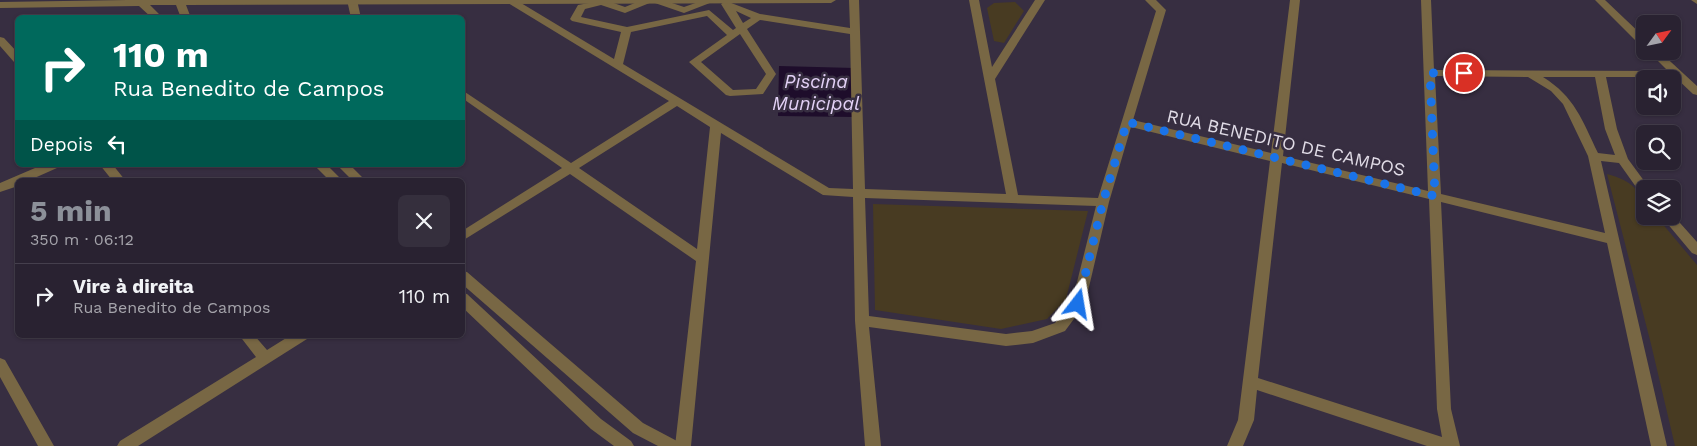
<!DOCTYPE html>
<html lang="pt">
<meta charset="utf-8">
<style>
:root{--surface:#292231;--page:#352f3d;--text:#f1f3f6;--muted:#a5a4ab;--line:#453f4d;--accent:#8c9099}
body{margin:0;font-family:"Work Sans",sans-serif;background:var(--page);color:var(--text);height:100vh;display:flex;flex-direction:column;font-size:19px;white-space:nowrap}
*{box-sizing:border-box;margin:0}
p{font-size:16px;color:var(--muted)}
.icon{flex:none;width:28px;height:28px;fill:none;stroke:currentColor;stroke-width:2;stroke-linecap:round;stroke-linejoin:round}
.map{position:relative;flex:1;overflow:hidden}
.drawer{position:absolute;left:15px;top:178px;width:450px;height:160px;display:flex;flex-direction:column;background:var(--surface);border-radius:8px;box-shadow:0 1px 4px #0004,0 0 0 1px var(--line)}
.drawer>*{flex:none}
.top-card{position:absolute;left:15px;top:15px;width:450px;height:152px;border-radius:8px;box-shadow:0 1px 4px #0004,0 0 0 1px var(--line);background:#00695c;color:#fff;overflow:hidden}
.needle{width:32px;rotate:57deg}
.buttons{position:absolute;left:1636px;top:15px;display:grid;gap:10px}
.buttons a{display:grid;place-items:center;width:45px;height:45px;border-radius:8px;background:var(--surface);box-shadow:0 1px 4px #0004,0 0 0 1px var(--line);font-size:25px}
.pin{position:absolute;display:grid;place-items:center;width:42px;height:42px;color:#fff;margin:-21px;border:2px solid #fff;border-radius:50%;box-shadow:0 1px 5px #0007}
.me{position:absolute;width:55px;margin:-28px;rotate:14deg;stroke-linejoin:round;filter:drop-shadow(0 0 4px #0008)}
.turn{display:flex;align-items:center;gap:18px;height:105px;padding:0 15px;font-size:22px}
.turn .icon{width:65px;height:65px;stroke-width:2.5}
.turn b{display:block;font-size:35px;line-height:42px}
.then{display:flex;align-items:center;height:48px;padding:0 15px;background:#0003;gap:10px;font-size:19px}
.round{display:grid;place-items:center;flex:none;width:52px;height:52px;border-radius:8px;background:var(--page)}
.head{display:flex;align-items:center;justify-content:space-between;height:85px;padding:0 15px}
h1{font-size:30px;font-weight:700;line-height:38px;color:var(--accent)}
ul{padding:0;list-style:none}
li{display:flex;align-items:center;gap:15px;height:65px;padding:0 15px;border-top:1px solid var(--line)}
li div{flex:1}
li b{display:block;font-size:19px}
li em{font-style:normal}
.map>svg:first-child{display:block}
.green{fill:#483b22}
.water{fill:#1e0d2b}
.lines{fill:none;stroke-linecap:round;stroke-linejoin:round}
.minor{fill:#786744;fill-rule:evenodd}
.tertiary{fill:#786744;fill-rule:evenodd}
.route{stroke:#1a73e8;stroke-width:9;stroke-dasharray:0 16.2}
.labels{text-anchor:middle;stroke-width:5;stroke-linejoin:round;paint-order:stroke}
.street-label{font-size:18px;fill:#e1dce7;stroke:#372e41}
.water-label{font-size:19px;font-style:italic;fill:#e3d1f6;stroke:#372e41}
</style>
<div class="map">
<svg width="1697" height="446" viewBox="0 0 1697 446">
<rect width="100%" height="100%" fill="#372e41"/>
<path class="green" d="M 1015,2 L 1024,11 L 1004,43 L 994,41 L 987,8 L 994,3 Z
M 1607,174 C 1630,180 1645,191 1645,216 L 1656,216 L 1697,265 L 1697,446 L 1675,446 L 1651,344 Z
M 873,204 L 1088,211 L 1066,299 L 1047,319 L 1001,329 L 875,310 Z"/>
<path class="water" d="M 779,66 L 854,68 L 855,117 L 778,116 Z"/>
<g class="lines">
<path class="minor" d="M 347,0 L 357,0 L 361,18 L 351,18 Z
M 507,0 L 516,0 L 614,59 L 621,32 L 572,21 L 570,19 L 578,5 L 605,0 L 625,7 L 642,0 L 663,0 L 684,7 L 704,0 L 715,1 L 684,13 L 652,2 L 625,13 L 601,5 L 585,9 L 581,17 L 627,27 L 709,10 L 733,30 L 736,28 L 721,4 L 726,1 L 760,14 L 850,28 L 849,0 L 859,0 L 865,189 L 1006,194 L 969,0 L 979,0 L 992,67 L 1035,0 L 1045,0 L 995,79 L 1018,195 L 1098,198 L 1156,11 L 1145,0 L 1156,0 L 1166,10 L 1133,120 L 1271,153 L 1290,0 L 1300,0 L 1283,156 L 1428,191 L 1421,0 L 1431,0 L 1434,70 L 1668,71 L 1648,51 L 1659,51 L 1697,86 L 1697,95 L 1693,94 L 1675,77 L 1606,77 L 1617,129 L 1628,159 L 1650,189 L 1645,189 L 1645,195 L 1641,194 L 1619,163 L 1601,161 L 1667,446 L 1651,446 L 1607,243 L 1441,202 L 1451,409 L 1460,446 L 1427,446 L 1257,390 L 1254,420 L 1243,446 L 1227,446 L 1238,420 L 1270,161 L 1131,127 L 1109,202 L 1085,304 L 1065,331 L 1033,343 L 1006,346 L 869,327 L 881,446 L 865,446 L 855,321 L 853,197 L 823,195 L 721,133 L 691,446 L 675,446 L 696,261 L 570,174 L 462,241 L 462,231 L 562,168 L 462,98 L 462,90 L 571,163 L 669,101 L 508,3 ZM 736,11 L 751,18 L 743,23 ZM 707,16 L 727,35 L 689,62 L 726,95 L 730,96 L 763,94 L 776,74 L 747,29 L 760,20 L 850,34 L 853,189 L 829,188 L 623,64 L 631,32 ZM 740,34 L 766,74 L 756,89 L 733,90 L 701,62 ZM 1435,76 L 1528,77 L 1551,91 L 1563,104 L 1588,156 L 1605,233 L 1441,194 ZM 1543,77 L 1595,77 L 1605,129 L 1615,155 L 1598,153 C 1582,120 1575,97 1543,77 ZM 677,106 L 710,127 L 697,249 L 579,168 ZM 1282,163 L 1429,199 L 1437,409 L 1442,437 L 1258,378 ZM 865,198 L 1096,206 L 1072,302 L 1055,323 L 1032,331 L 1006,334 L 869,316 Z
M 1595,0 L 1605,0 L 1645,38 L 1645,47 L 1641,46 Z
M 1691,0 L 1697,0 L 1697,4 Z
M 0,37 L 4,38 L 18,53 L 18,63 L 14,62 L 0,46 Z
M 42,165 L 59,165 L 57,168 L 30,180 L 18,180 L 18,186 L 0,192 L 0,183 Z
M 100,165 L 113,165 L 125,180 L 112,180 Z
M 1672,214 L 1697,242 L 1697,255 L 1692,253 L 1661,216 L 1672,216 Z
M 239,335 L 254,335 L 267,350 L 291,335 L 309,335 L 307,339 L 138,446 L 117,446 L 120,441 L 256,357 Z
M 0,358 L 5,360 L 54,446 L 38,446 L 0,377 Z"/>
<path class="tertiary" d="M 127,0 L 836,0 L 831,3 L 186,5 L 191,18 L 181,18 L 176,5 L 150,5 L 163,18 L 152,18 L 139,6 L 0,8 L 0,2 Z
M 314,165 L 327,165 L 342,180 L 329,180 Z
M 337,165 L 350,165 L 365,180 L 352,180 Z
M 462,271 L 467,272 L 643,423 L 677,441 L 680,446 L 658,446 L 633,433 L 462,284 Z
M 462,293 L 467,294 L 601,419 L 631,441 L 634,446 L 614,446 L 591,429 L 462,307 Z"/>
</g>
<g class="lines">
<path class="route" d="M 1078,304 L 1103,202 L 1127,122 L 1435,196 L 1430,73 L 1464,73"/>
</g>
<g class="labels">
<g class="street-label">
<text transform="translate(1286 143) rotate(13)" y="6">RUA BENEDITO DE CAMPOS</text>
</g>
<g class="water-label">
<text x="816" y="88">Piscina<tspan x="816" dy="22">Municipal</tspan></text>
</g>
</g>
</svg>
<div class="buttons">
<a><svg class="needle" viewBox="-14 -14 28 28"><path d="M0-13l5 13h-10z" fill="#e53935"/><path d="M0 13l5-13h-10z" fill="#a5a4ab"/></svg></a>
<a><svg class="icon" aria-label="sound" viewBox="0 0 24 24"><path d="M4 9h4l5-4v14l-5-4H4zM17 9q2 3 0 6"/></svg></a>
<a><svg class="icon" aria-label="search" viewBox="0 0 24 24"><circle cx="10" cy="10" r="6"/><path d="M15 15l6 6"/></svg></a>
<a><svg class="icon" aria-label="layers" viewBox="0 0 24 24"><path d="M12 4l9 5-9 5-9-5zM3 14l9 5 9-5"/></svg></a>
</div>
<div class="pin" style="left:1464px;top:73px;background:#d93025"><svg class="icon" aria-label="arrive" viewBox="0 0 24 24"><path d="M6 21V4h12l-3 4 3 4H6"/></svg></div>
<svg class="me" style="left:1078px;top:304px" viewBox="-20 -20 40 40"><path d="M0-17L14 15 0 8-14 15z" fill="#1a73e8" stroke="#fff" stroke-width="4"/></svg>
<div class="top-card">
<div class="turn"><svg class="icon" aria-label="right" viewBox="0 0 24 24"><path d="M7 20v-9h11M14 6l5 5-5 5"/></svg><div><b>110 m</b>Rua Benedito de Campos</div></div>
<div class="then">Depois<svg class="icon" aria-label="left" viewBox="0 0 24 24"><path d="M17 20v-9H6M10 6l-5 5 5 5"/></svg></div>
</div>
<section class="drawer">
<div class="head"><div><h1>5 min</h1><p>350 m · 06:12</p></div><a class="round"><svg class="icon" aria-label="close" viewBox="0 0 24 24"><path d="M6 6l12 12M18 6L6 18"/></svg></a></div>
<ul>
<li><svg class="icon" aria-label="right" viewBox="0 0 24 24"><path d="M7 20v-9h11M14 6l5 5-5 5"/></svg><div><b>Vire à direita</b><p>Rua Benedito de Campos</p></div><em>110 m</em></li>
</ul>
</section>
</div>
